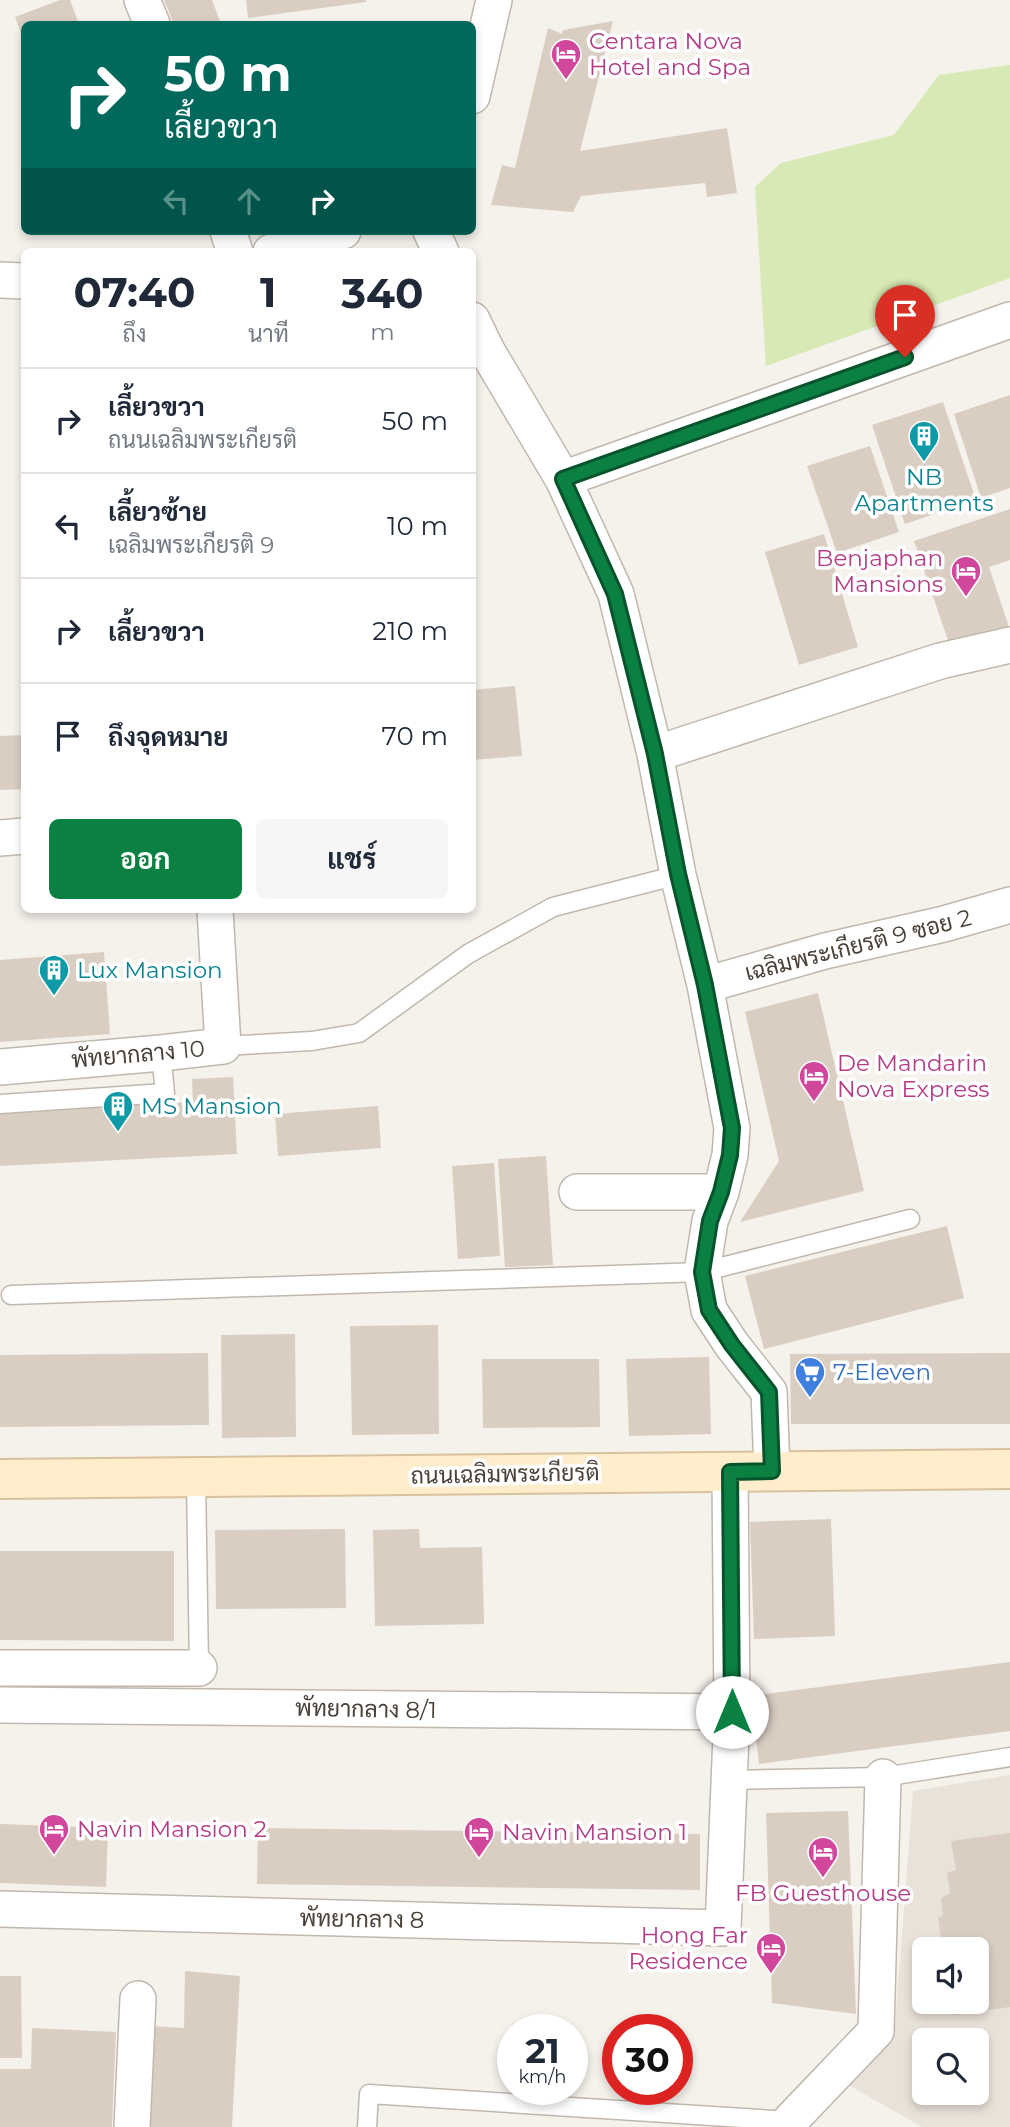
<!DOCTYPE html>
<html lang="th">
<meta charset="utf-8">
<style>
:root{--surface:#fff;--page:#f6f6f7;--text:#1f2937;--muted:#747a83;--line:#e0e1e3;--accent:#0b8043}
body{margin:0;font-family:Montserrat,Sarabun,sans-serif;background:var(--page);color:var(--text);height:100vh;display:flex;flex-direction:column;font-size:26px;white-space:nowrap}
*{box-sizing:border-box;margin:0}
p{font-size:23px;color:var(--muted)}
.icon{flex:none;width:38px;height:38px;fill:none;stroke:currentColor;stroke-width:2;stroke-linecap:round;stroke-linejoin:round}
.map{position:relative;flex:1;overflow:hidden}
.drawer{position:absolute;left:21px;top:248px;width:455px;height:665px;display:flex;flex-direction:column;background:var(--surface);border-radius:10px;box-shadow:0 4px 10px #0003}
.drawer>*{flex:none}
.guide{position:absolute;left:21px;top:21px;width:455px;height:214px;border-radius:10px;box-shadow:0 4px 10px #0003;background:#00695c;color:#fff;overflow:hidden}
.controls{position:absolute;left:912px;top:1937px;display:grid;gap:14px}
.controls a{display:grid;place-items:center;width:77px;height:77px;border-radius:10px;background:var(--surface);box-shadow:0 4px 10px #0003;font-size:35px}
.speed{position:absolute;left:497px;top:2014px;display:flex;gap:14px;font-size:35px;font-weight:700;text-align:center}
.speed>*{display:grid;place-content:center;width:91px;height:91px;border-radius:50%;background:var(--surface);box-shadow:0 4px 10px #0003;line-height:1}
.speed small{font-size:18px;font-weight:400}
.speed .limit{border:10px solid #d22;background:#fff;color:#111}
.pin{position:absolute;display:grid;place-items:center;width:60px;height:60px;color:#fff;margin:-72px -30px;border-radius:50% 50% 50% 0;rotate:-45deg;box-shadow:0 0 7px #0007}
.pin .icon{rotate:45deg}
.me{position:absolute;width:77px;margin:-38px;rotate:0deg;stroke-linejoin:round;filter:drop-shadow(0 0 5px #0008)}
.turn{display:flex;align-items:center;gap:24px;height:147px;padding:0 28px;font-size:32px}
.turn .icon{width:91px;height:91px;stroke-width:2.5}
.turn b{display:block;font-size:49px;line-height:60px}
.lanes{display:flex;align-items:center;height:66px;padding:0 28px;background:#0003;justify-content:center;gap:35px;direction:ltr}
.lanes .off{opacity:.35}
.eta{display:flex;justify-content:space-evenly;align-items:center;height:119px;text-align:center}
.eta b{font-size:42px;font-weight:700;line-height:49px}
.primary-button{display:flex;gap:14px;margin-top:auto;padding:14px 28px}
.primary-button a{flex:1;height:80px;border-radius:10px;background:var(--accent);color:#fff;font-size:28px;font-weight:700;line-height:80px;text-align:center}
.primary-button a+a{background:var(--page);color:var(--text)}
ul{padding:0;list-style:none}
li{display:flex;align-items:center;gap:21px;height:105px;padding:0 28px;border-top:2px solid var(--line)}
li div{flex:1}
li b{display:block;font-size:26px}
li em{font-style:normal}
.map>svg:first-child{display:block}
.residential{fill:#e9e2d9;fill-rule:evenodd}
.green{fill:#d7e9b4}
.building{fill:#dacec3}
.lines{fill:none;stroke-linecap:round;stroke-linejoin:round}
.lane-casing{stroke:#c1b8ad;stroke-width:21}
.street-casing{stroke:#c1b8ad;stroke-width:38}
.secondary-casing{stroke:#d8c29d;stroke-width:42}
.lane{stroke:#fff;stroke-width:18}
.street{stroke:#fff;stroke-width:35}
.secondary{stroke:#ffedcb;stroke-width:38}
.route-casing{stroke:#07532c;stroke-width:18}
.route{stroke:#0b8043;stroke-width:12}
.labels{text-anchor:middle;stroke-width:7;stroke-linejoin:round;paint-order:stroke}
.hotel-label{font-size:23px;fill:#b23c85;stroke:#fff;text-anchor:start}
.culture-label{font-size:23px;fill:#0d838f;stroke:#fff;text-anchor:start}
.street-label{font-size:23px;fill:#4a4138;stroke:#fff}
.shop-label{font-size:23px;fill:#366cbe;stroke:#fff;text-anchor:start}
</style>
<div class="map">
<svg width="1010" height="2127" viewBox="0 0 1010 2127">
<rect width="100%" height="100%" fill="#f5f1eb"/>
<path class="residential" d="M 1010,1775 L 1010,2127 L 922,2127 L 845,2083 L 895,2025 L 913,1791 ZM 924,1950 L 976,1950 L 976,2002 L 924,2002 ZM 924,2040 L 976,2040 L 976,2093 L 924,2093 Z"/>
<path class="green" d="M 1010,65 L 1010,278 L 766,366 L 755,187 L 781,163 L 894,135 L 939,75 Z"/>
<path class="building" d="M 60,0 L 70,0 L 79,24 L 24,24 L 24,41 L 15,17 Z
M 164,0 L 212,0 L 221,24 L 174,24 Z
M 246,0 L 366,0 L 366,2 L 248,18 Z
M 613,21 L 580,151 L 727,128 L 737,193 L 707,197 L 705,183 L 581,196 L 573,212 L 491,205 L 502,165 L 515,168 L 548,28 L 562,34 L 563,30 Z
M 1010,395 L 1010,488 L 981,498 L 954,414 Z
M 943,402 L 976,500 L 905,524 L 872,425 Z
M 870,446 L 899,532 L 837,553 L 807,466 Z
M 1010,509 L 1010,560 L 989,567 L 1010,630 L 951,649 L 914,541 Z
M 824,534 L 858,647 L 799,665 L 765,552 Z
M 515,686 L 522,756 L 472,760 L 472,690 Z
M 24,735 L 24,789 L 0,790 L 0,736 Z
M 104,952 L 110,1034 L 0,1042 L 0,960 Z
M 818,993 L 864,1191 L 740,1222 L 779,1161 L 745,1012 Z
M 233,1077 L 237,1154 L 0,1166 L 0,1112 L 193,1102 L 192,1079 Z
M 378,1106 L 381,1148 L 278,1156 L 275,1114 Z
M 546,1156 L 553,1265 L 505,1267 L 498,1159 Z
M 494,1163 L 500,1256 L 458,1259 L 452,1166 Z
M 947,1226 L 964,1298 L 764,1349 L 745,1276 Z
M 438,1325 L 439,1434 L 352,1435 L 350,1326 Z
M 295,1334 L 296,1437 L 222,1438 L 221,1335 Z
M 208,1353 L 209,1425 L 0,1427 L 0,1355 Z
M 1010,1353 L 1010,1424 L 791,1424 L 790,1354 Z
M 709,1357 L 711,1434 L 629,1436 L 626,1359 Z
M 482,1359 L 599,1359 L 600,1427 L 483,1428 Z
M 831,1519 L 835,1636 L 754,1639 L 750,1522 Z
M 345,1529 L 346,1608 L 216,1609 L 215,1530 Z
M 419,1529 L 420,1548 L 482,1547 L 484,1624 L 375,1626 L 373,1530 Z
M 0,1551 L 174,1551 L 174,1641 L 0,1640 Z
M 1010,1662 L 1010,1731 L 759,1764 L 751,1696 Z
M 848,1811 L 856,2014 L 772,2003 L 766,1813 Z
M 0,1824 L 108,1828 L 106,1887 L 0,1883 Z
M 258,1828 L 700,1834 L 700,1890 L 257,1884 Z
M 1010,1833 L 1010,2007 L 952,2015 L 951,2002 L 976,2002 L 976,1950 L 943,1950 L 938,1918 L 943,1915 L 941,1898 L 950,1893 L 947,1873 L 956,1870 L 951,1841 Z
M 185,1971 L 240,1976 L 232,2127 L 146,2127 L 151,2026 L 184,2028 Z
M 0,1976 L 21,1976 L 22,2058 L 0,2058 Z
M 32,2028 L 116,2032 L 112,2127 L 0,2127 L 0,2069 L 31,2069 Z"/>
<g class="lines">
<g class="lane-casing">
<path id="lane" d="M 223,1046 L 312,1041 L 359,1033 L 468,954 L 553,907 L 678,875
M 0,1104 L 165,1093 L 161,1053
M 11,1295 L 702,1272 L 910,1219
M 196,1479 L 199,1668
M 729,1780 L 883,1777 L 1010,1757
M 367,2127 L 369,2094 L 790,2121"/>
</g>
<g class="street-casing">
<path id="street" d="M 142,0 L 152,24
M 472,96 L 494,0
M 228,231 L 235,252
M 431,231 L 441,252
M 271,252 L 343,231
M 0,280 L 24,281
M 472,320 L 487,351 L 563,479 L 616,594 L 655,754 L 678,875 L 705,985 L 732,1128 L 730,1155 L 721,1192 L 710,1221 L 702,1272 L 709,1310 L 732,1345 L 769,1392 L 772,1471
M 563,479 L 1010,320
M 655,754 L 940,661 L 1010,645
M 0,838 L 24,836
M 705,985 L 825,951 L 944,924 L 1010,905
M 0,1067 L 161,1053 L 223,1046 L 215,910
M 577,1192 L 721,1192
M 0,1668 L 199,1668
M 0,1705 L 732,1712
M 0,1909 L 723,1928 L 732,1712 L 730,1472
M 132,2127 L 138,1999
M 789,2127 L 790,2121 L 876,2031 L 883,1777"/>
</g>
<g class="secondary-casing">
<path id="secondary" d="M 0,1479 L 1010,1469"/>
</g>
<use href="#lane" class="lane"/>
<use href="#street" class="street"/>
<use href="#secondary" class="secondary"/>
</g>
<g class="lines">
<g class="route-casing">
<path id="route" d="M 732,1712 L 730,1472 L 772,1471 L 769,1392 L 732,1345 L 709,1310 L 702,1272 L 710,1221 L 721,1192 L 730,1155 L 732,1128 L 705,985 L 678,874 L 655,754 L 615,594 L 563,479 L 905,357"/>
</g>
<use href="#route" class="route"/>
</g>
<defs>
<g id="hotel-pin" transform="scale(1.575)"><path d="M0 17L-7.5 6A9.5 9.5 0 1 1 7.5 6Z" fill="#d1479c" stroke="#fff"/><path d="M-6-4.5h1.5V1H6V5H4.5V3h-9V5H-6ZM-4 0a1.8 1.8 0 1 1 3.6 0ZM.5 0V-2.5h3Q6-2.5 6 0Z" fill="#fff"/></g>
<g id="building-pin" transform="scale(1.575)"><path d="M0 17L-7.5 6A9.5 9.5 0 1 1 7.5 6Z" fill="#0f9aa8" stroke="#fff"/><path d="M-4-6H4V6H1V3H-1V6H-4ZM-2.5-4.3h1.7v1.8h-1.7ZM.8-4.3h1.7v1.8H.8ZM-2.5-1h1.7V.8h-1.7ZM.8-1h1.7V.8H.8Z" fill="#fff"/></g>
<g id="supermarket-pin" transform="scale(1.575)"><path d="M0 17L-7.5 6A9.5 9.5 0 1 1 7.5 6Z" fill="#3f7fe0" stroke="#fff"/><path d="M-6-5.5h2.5l.6 2H6L4.5 2H-2.5L-4.4-4H-6ZM-1.5 3.2a1.3 1.3 0 1 0 .1 0ZM3 3.2a1.3 1.3 0 1 0 .1 0Z" fill="#fff"/></g>
</defs>
<g fill-rule="evenodd">
<use href="#hotel-pin" x="566" y="54"/>
<use href="#building-pin" x="924" y="436"/>
<use href="#hotel-pin" x="966" y="571"/>
<use href="#building-pin" x="54" y="970"/>
<use href="#hotel-pin" x="814" y="1076"/>
<use href="#building-pin" x="118" y="1106"/>
<use href="#supermarket-pin" x="810" y="1372"/>
<use href="#hotel-pin" x="54" y="1829"/>
<use href="#hotel-pin" x="479" y="1832"/>
<use href="#hotel-pin" x="823" y="1852"/>
<use href="#hotel-pin" x="771" y="1948"/>
</g>
<g class="labels">
<g class="hotel-label">
<text x="589" y="49">Centara Nova<tspan x="589" dy="26">Hotel and Spa</tspan></text>
<text x="943" y="566" text-anchor="end">Benjaphan<tspan x="943" dy="26">Mansions</tspan></text>
<text x="837" y="1071">De Mandarin<tspan x="837" dy="26">Nova Express</tspan></text>
<text x="77" y="1837">Navin Mansion 2</text>
<text x="502" y="1840">Navin Mansion 1</text>
<text x="823" y="1901" text-anchor="middle">FB Guesthouse</text>
<text x="748" y="1943" text-anchor="end">Hong Far<tspan x="748" dy="26">Residence</tspan></text>
</g>
<g class="culture-label">
<text x="924" y="485" text-anchor="middle">NB<tspan x="924" dy="26">Apartments</tspan></text>
<text x="77" y="978">Lux Mansion</text>
<text x="141" y="1114">MS Mansion</text>
</g>
<g class="street-label">
<text transform="translate(858 945) rotate(-14)" y="8">เฉลิมพระเกียรติ 9 ซอย 2</text>
<text transform="translate(138 1054) rotate(-5)" y="8">พัทยากลาง 10</text>
<text transform="translate(505 1474) rotate(-1)" y="8">ถนนเฉลิมพระเกียรติ</text>
<text transform="translate(366 1709) rotate(1)" y="8">พัทยากลาง 8/1</text>
<text transform="translate(362 1919) rotate(1)" y="8">พัทยากลาง 8</text>
</g>
<g class="shop-label">
<text x="833" y="1380">7-Eleven</text>
</g>
</g>
</svg>
<div class="controls">
<a><svg class="icon" aria-label="sound" viewBox="0 0 24 24"><path d="M4 9h4l5-4v14l-5-4H4zM17 9q2 3 0 6"/></svg></a>
<a><svg class="icon" aria-label="search" viewBox="0 0 24 24"><circle cx="10" cy="10" r="6"/><path d="M15 15l6 6"/></svg></a>
</div>
<div class="speed"><div>21<small>km/h</small></div><div class="limit">30</div></div>
<div class="pin" style="left:905px;top:357px;background:#d93025"><svg class="icon" aria-label="arrive" viewBox="0 0 24 24"><path d="M6 21V4h12l-3 4 3 4H6"/></svg></div>
<svg class="me" style="left:732px;top:1712px" viewBox="-20 -20 40 40"><circle r="19" fill="#fff"/><path d="M0-13L10 11 0 6-10 11z" fill="#0b8043"/></svg>
<div class="guide">
<div class="turn"><svg class="icon" aria-label="right" viewBox="0 0 24 24"><path d="M7 20v-9h11M14 6l5 5-5 5"/></svg><div><b>50 m</b>เลี้ยวขวา</div></div>
<div class="lanes"><svg class="icon off" aria-label="left" viewBox="0 0 24 24"><path d="M17 20v-9H6M10 6l-5 5 5 5"/></svg><svg class="icon off" aria-label="ahead" viewBox="0 0 24 24"><path d="M12 20V5M6 11l6-6 6 6"/></svg><svg class="icon" aria-label="right" viewBox="0 0 24 24"><path d="M7 20v-9h11M14 6l5 5-5 5"/></svg></div>
</div>
<section class="drawer">
<div class="eta">
<div><b>07:40</b><p>ถึง</p></div>
<div><b>1</b><p>นาที</p></div>
<div><b>340</b><p>m</p></div>
</div>
<ul>
<li><svg class="icon" aria-label="right" viewBox="0 0 24 24"><path d="M7 20v-9h11M14 6l5 5-5 5"/></svg><div><b>เลี้ยวขวา</b><p>ถนนเฉลิมพระเกียรติ</p></div><em>50 m</em></li>
<li><svg class="icon" aria-label="left" viewBox="0 0 24 24"><path d="M17 20v-9H6M10 6l-5 5 5 5"/></svg><div><b>เลี้ยวซ้าย</b><p>เฉลิมพระเกียรติ 9</p></div><em>10 m</em></li>
<li><svg class="icon" aria-label="right" viewBox="0 0 24 24"><path d="M7 20v-9h11M14 6l5 5-5 5"/></svg><div><b>เลี้ยวขวา</b></div><em>210 m</em></li>
<li><svg class="icon" aria-label="arrive" viewBox="0 0 24 24"><path d="M6 21V4h12l-3 4 3 4H6"/></svg><div><b>ถึงจุดหมาย</b></div><em>70 m</em></li>
</ul>
<div class="primary-button"><a>ออก</a><a>แชร์</a></div>
</section>
</div>
